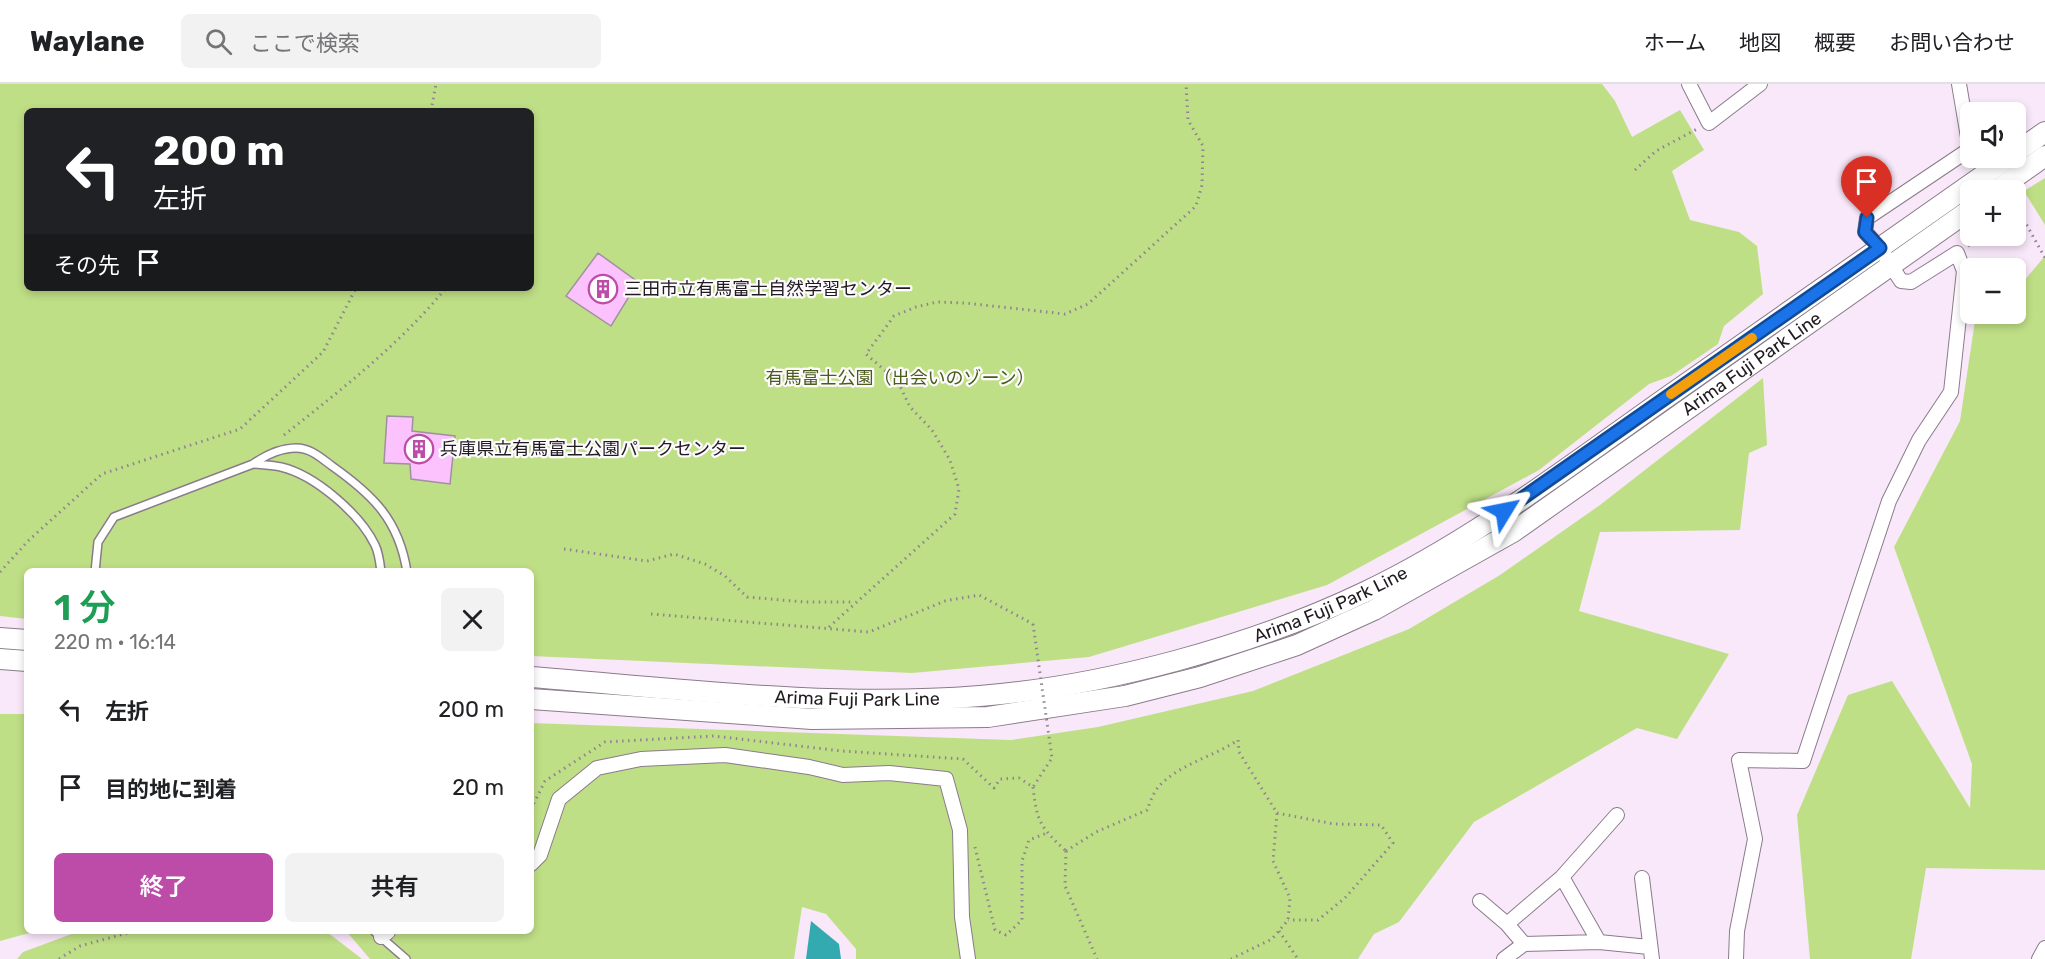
<!DOCTYPE html>
<html lang="ja">
<meta charset="utf-8">
<style>
:root{--surface:#fff;--page:#f2f2f2;--text:#202124;--muted:#757577;--line:#e0e0e0;--accent:#bc4ca8}
body{margin:0;font-family:Rubik,"Noto Sans JP",sans-serif;background:var(--page);color:var(--text);height:100vh;display:flex;flex-direction:column;font-size:22px;white-space:nowrap}
*{box-sizing:border-box;margin:0}
p{font-size:20px;color:var(--muted)}
.icon{flex:none;width:33px;height:33px;fill:none;stroke:currentColor;stroke-width:2;stroke-linecap:round;stroke-linejoin:round}
.map{position:relative;flex:1;overflow:hidden}
.sheet{position:absolute;left:24px;top:484px;width:510px;height:366px;display:flex;flex-direction:column;background:var(--surface);border-radius:9px;box-shadow:0 3px 9px #0003}
.sheet>*{flex:none}
.guide{position:absolute;left:24px;top:24px;width:510px;height:183px;border-radius:9px;box-shadow:0 3px 9px #0003;background:#202124;color:#fff;overflow:hidden}
.controls{position:absolute;left:1960px;top:18px;display:grid;gap:12px}
.controls a{display:grid;place-items:center;width:66px;height:66px;border-radius:9px;background:var(--surface);box-shadow:0 3px 9px #0003;font-size:30px}
.pin{position:absolute;display:grid;place-items:center;width:51px;height:51px;color:#fff;margin:-62px -26px;border-radius:50% 50% 50% 0;rotate:-45deg;box-shadow:0 0 6px #0007}
.pin .icon{rotate:45deg}
.me{position:absolute;width:66px;margin:-33px;rotate:55deg;stroke-linejoin:round;filter:drop-shadow(0 0 4px #0008)}
.turn{display:flex;align-items:center;gap:21px;height:126px;padding:0 30px;font-size:27px}
.turn .icon{width:78px;height:78px;stroke-width:2.5}
.turn b{display:block;font-size:42px;line-height:51px}
.then{display:flex;align-items:center;height:57px;padding:0 30px;background:#0003;gap:12px;font-size:22px}
.round{display:grid;place-items:center;flex:none;width:63px;height:63px;border-radius:9px;background:var(--page)}
.overview{display:flex;align-items:center;justify-content:space-between;height:102px;padding:0 30px}
h1{font-size:36px;font-weight:600;line-height:45px;color:#1e9e55}
.cta{display:flex;gap:12px;margin-top:auto;padding:12px 30px}
.cta a{flex:1;height:69px;border-radius:9px;background:var(--accent);color:#fff;font-size:24px;font-weight:600;line-height:69px;text-align:center}
.cta a+a{background:var(--page);color:var(--text)}
ul{padding:0;list-style:none}
li{display:flex;align-items:center;gap:18px;height:78px;padding:0 30px}
li div{flex:1}
li b{display:block;font-size:22px}
li em{font-style:normal}
header{display:flex;align-items:center;gap:36px;box-sizing:border-box;height:84px;padding:0 30px;background:var(--surface);border-bottom:2px solid var(--line)}
header strong{font-size:28px}
nav{display:flex;gap:33px;margin-inline-start:auto;font-size:21px}
.search{width:420px;height:54px;background:var(--page);display:flex;align-items:center;gap:15px;box-sizing:border-box;padding:0 21px;border-radius:9px;color:var(--muted);font-size:22px}
.map>svg:first-child{display:block}
.green{fill:#bfdf86;fill-rule:evenodd}
.water{fill:#32aaaf}
.building{fill:#fcc2fd;stroke:#a091a0;stroke-width:1.5}
.lines{fill:none;stroke-linecap:round;stroke-linejoin:round}
.service-casing{stroke:#8a7b8a;stroke-width:10}
.minor-casing{stroke:#8a7b8a;stroke-width:16}
.secondary-casing{stroke:#8a7b8a;stroke-width:22}
.path{stroke:#908490;stroke-width:3;stroke-dasharray:1.5 4.5;stroke-linecap:butt}
.service{stroke:#fff;stroke-width:7}
.minor{stroke:#fff;stroke-width:14}
.secondary{stroke:#fff;stroke-width:20}
.path-bridge{stroke:#908490;stroke-width:3;stroke-dasharray:1.5 4.5;stroke-linecap:butt}
.route-casing{stroke:#114b97;stroke-width:15}
.route{stroke:#1a73e8;stroke-width:10}
.slow{stroke:#f59e0b;stroke-width:10}
.labels{text-anchor:middle;stroke-width:4.5;stroke-linejoin:round;paint-order:stroke}
.poi-label{font-size:18px;fill:#201b21;stroke:#fefbfe;text-anchor:start}
.street-label{font-size:18px;fill:#201b21;stroke:#fefbfe}
.park-label{font-size:18px;fill:#4a5e1c;stroke:#fefbfe}
</style>
<header>
<strong>Waylane</strong>
<div class="search"><svg class="icon" aria-label="search" viewBox="0 0 24 24"><circle cx="10" cy="10" r="6"/><path d="M15 15l6 6"/></svg>ここで検索</div>
<nav><a>ホーム</a><a>地図</a><a>概要</a><a>お問い合わせ</a></nav>
</header>
<div class="map">
<svg width="2045" height="875" viewBox="0 0 2045 875">
<rect width="100%" height="100%" fill="#f9e8f9"/>
<path class="green" d="M 0,0 L 1602,0 L 1615,17 L 1632,53 L 1680,26 L 1704,66 L 1672,87 L 1690,136 L 1739,148 L 1757,162 L 1763,210 L 1724,242 L 1718,260 L 1671,292 L 1649,300 L 1539,386 L 1327,501 L 1089,573 L 912,589 L 531,572 L 531,488 L 27,488 L 27,535 L 0,532 ZM 27,27 L 531,27 L 531,204 L 27,204 Z
M 2045,94 L 2045,141 L 2024,107 Z
M 2045,172 L 2045,786 L 1926,784 L 1911,875 L 1810,875 L 1797,731 L 1848,611 L 1892,597 L 1970,724 L 1972,680 L 1894,463 L 1960,337 L 1976,230 L 2016,230 L 2016,195 L 2023,198 Z
M 1763,294 L 1767,361 L 1749,369 L 1740,446 L 1600,448 L 1579,527 L 1729,570 L 1677,655 L 1637,644 L 1474,738 L 1399,838 L 1374,850 L 1358,875 L 856,875 L 856,865 L 826,830 L 802,823 L 794,875 L 370,875 L 347,848 L 531,848 L 531,639 L 1011,656 L 1098,643 L 1253,607 L 1409,545 L 1500,491 L 1600,421 Z
M 0,630 L 27,630 L 27,848 L 33,848 L 0,857 Z
M 77,848 L 327,848 L 362,875 L 17,875 L 23,868 Z"/>
<path class="water" d="M 811,837 L 839,860 L 841,875 L 806,875 Z"/>
<path class="building" d="M 598,169 L 638,198 L 611,242 L 566,212 Z
M 387,332 L 413,333 L 412,347 L 455,352 L 450,400 L 411,395 L 410,380 L 384,379 Z"/>
<g class="lines">
<g class="service-casing">
<path id="service" d="M 254,380 C 263,381 272,381 281,383 C 315,391 360,430 375,461 C 379,469 380,479 381,488
M 95,488 L 98,458 L 114,433 L 253,380 C 266,371 280,364 296,364 C 311,364 321,374 332,382 C 373,411 399,436 407,488
M 375,848 L 406,875"/>
</g>
<g class="minor-casing">
<path id="minor" d="M 1689,0 L 1709,39 L 1760,0
M 531,780 L 540,771 L 559,715 L 597,684 L 641,675 L 725,671 L 809,683 L 843,691 L 889,689 L 946,695 L 960,746 L 962,833 L 968,875
M 1642,794 L 1652,875
M 1480,817 L 1507,840 L 1524,860
M 1507,840 L 1562,793
M 381,853 L 388,848
M 1599,858 L 1562,793 L 1617,731
M 1504,875 L 1524,860 L 1599,858 L 1649,863
M 1736,875 L 1737,847 L 1755,755 L 1739,676 L 1803,677 L 1889,417 L 1919,356 L 1951,308 L 1964,187 L 1957,169 L 1911,198 L 1901,197 L 1880,164 L 1865,148 L 1867,134 L 1970,65 L 1959,0
M 2039,875 L 2045,864"/>
</g>
<g class="secondary-casing">
<g id="secondary">
<path d="M 2016,68 L 2045,48"/>
<path d="M 1997,106 L 2045,72"/>
<path d="M 0,554 L 27,556"/>
<path d="M 0,575 L 27,577"/>
<path id="s1" d="M 531,593 C 680,605 830,624 980,612 C 1105,602 1252,562 1365,508 C 1478,454 1578,375 1680,304 C 1790,227 1899,150 2008,74"/>
<path id="s2" d="M 531,615 L 812,635 L 988,633 L 1125,612 L 1200,593 L 1297,561 L 1374,526 L 1513,448 L 1971,125"/>
</g>
</g>
<path class="path" d="M 431,27 L 436,0
M 1635,86 L 1656,67 L 1697,45
M 2016,131 L 2020,129 L 2045,174
M 1968,162 L 1984,152
M 284,351 C 342,305 399,261 446,204
M 564,465 L 647,477 L 674,470 L 705,480 L 725,492 L 747,513 L 804,518 L 853,518
M 0,488 L 29,456 L 102,390 L 240,345 L 323,268 L 356,204
M 651,530 L 869,548 L 945,517 L 979,511 L 1033,540
M 829,543 L 955,430 L 959,405 L 950,376 L 932,346 L 910,323 L 898,298 L 866,270 L 894,232 L 916,223 L 937,218 L 965,219 L 1065,230 L 1088,220 L 1196,122 L 1202,101 L 1203,62 L 1188,36 L 1186,0
M 1033,703 C 1037,738 1040,743 1066,767
M 531,725 L 545,697 L 605,658 L 714,652 L 842,667 L 963,675 L 994,704 L 1000,695 L 1019,694 L 1033,703 L 1052,674
M 1277,729 L 1334,740 L 1381,741 L 1393,759 L 1345,814 L 1318,836 L 1288,836
M 975,763 L 995,846 L 1006,851 L 1022,836 L 1022,777 L 1029,756 L 1047,749
M 1066,767 L 1096,748 L 1147,726 C 1150,718 1154,707 1160,701 C 1182,679 1213,673 1238,656 L 1239,668 L 1277,729 L 1273,777 L 1290,814 L 1288,836 L 1272,855 L 1231,875
M 1066,767 L 1065,802 L 1097,875
M 1279,847 L 1298,875
M 59,875 L 80,862 L 131,848"/>
<use href="#service" class="service"/>
<use href="#minor" class="minor"/>
<use href="#secondary" class="secondary"/>
<path class="path-bridge" d="M 1033,540 L 1052,674"/>
</g>
<g class="lines">
<g class="route-casing">
<path id="route" d="M 1504,427 L 1880,164 L 1865,148 L 1867,134"/>
</g>
<use href="#route" class="route"/>
<path class="slow" d="M 1671,310 L 1752,254"/>
</g>
<defs>
<g id="building-ring" transform="scale(1.5)"><circle r="9.5" fill="#fefbfe" stroke="#bc4ca8" stroke-width="1.5"/><path d="M-4-6H4V6H1V3H-1V6H-4ZM-2.5-4.3h1.7v1.8h-1.7ZM.8-4.3h1.7v1.8H.8ZM-2.5-1h1.7V.8h-1.7ZM.8-1h1.7V.8H.8Z" fill="#bc4ca8"/></g>
</defs>
<g fill-rule="evenodd">
<use href="#building-ring" x="603" y="205"/>
<use href="#building-ring" x="419" y="365"/>
</g>
<g class="labels">
<g class="poi-label">
<text x="624" y="211">三田市立有馬富士自然学習センター</text>
<text x="440" y="371">兵庫県立有馬富士公園パークセンター</text>
</g>
<g class="street-label">
<text dy="6" stroke="none"><textPath href="#s2" startOffset="1312">Arima Fuji Park Line</textPath></text>
<text dy="6" stroke="none"><textPath href="#s1" startOffset="814">Arima Fuji Park Line</textPath></text>
<text dy="6" stroke="none"><textPath href="#s1" startOffset="327">Arima Fuji Park Line</textPath></text>
</g>
<g class="park-label">
<text x="900" y="300">有馬富士公園（出会いのゾーン）</text>
</g>
</g>
</svg>
<div class="controls">
<a><svg class="icon" aria-label="sound" viewBox="0 0 24 24"><path d="M4 9h4l5-4v14l-5-4H4zM17 9q2 3 0 6"/></svg></a>
<a>+</a>
<a>−</a>
</div>
<div class="pin" style="left:1867px;top:134px;background:#d93025"><svg class="icon" aria-label="arrive" viewBox="0 0 24 24"><path d="M6 21V4h12l-3 4 3 4H6"/></svg></div>
<svg class="me" style="left:1504px;top:427px" viewBox="-20 -20 40 40"><path d="M0-17L14 15 0 8-14 15z" fill="#1a73e8" stroke="#fff" stroke-width="4"/></svg>
<div class="guide">
<div class="turn"><svg class="icon" aria-label="left" viewBox="0 0 24 24"><path d="M17 20v-9H6M10 6l-5 5 5 5"/></svg><div><b>200 m</b>左折</div></div>
<div class="then">その先<svg class="icon" aria-label="arrive" viewBox="0 0 24 24"><path d="M6 21V4h12l-3 4 3 4H6"/></svg></div>
</div>
<section class="sheet">
<div class="overview"><div><h1>1 分</h1><p>220 m · 16:14</p></div><a class="round"><svg class="icon" aria-label="close" viewBox="0 0 24 24"><path d="M6 6l12 12M18 6L6 18"/></svg></a></div>
<ul>
<li><svg class="icon" aria-label="left" viewBox="0 0 24 24"><path d="M17 20v-9H6M10 6l-5 5 5 5"/></svg><div><b>左折</b></div><em>200 m</em></li>
<li><svg class="icon" aria-label="arrive" viewBox="0 0 24 24"><path d="M6 21V4h12l-3 4 3 4H6"/></svg><div><b>目的地に到着</b></div><em>20 m</em></li>
</ul>
<div class="cta"><a>終了</a><a>共有</a></div>
</section>
</div>
